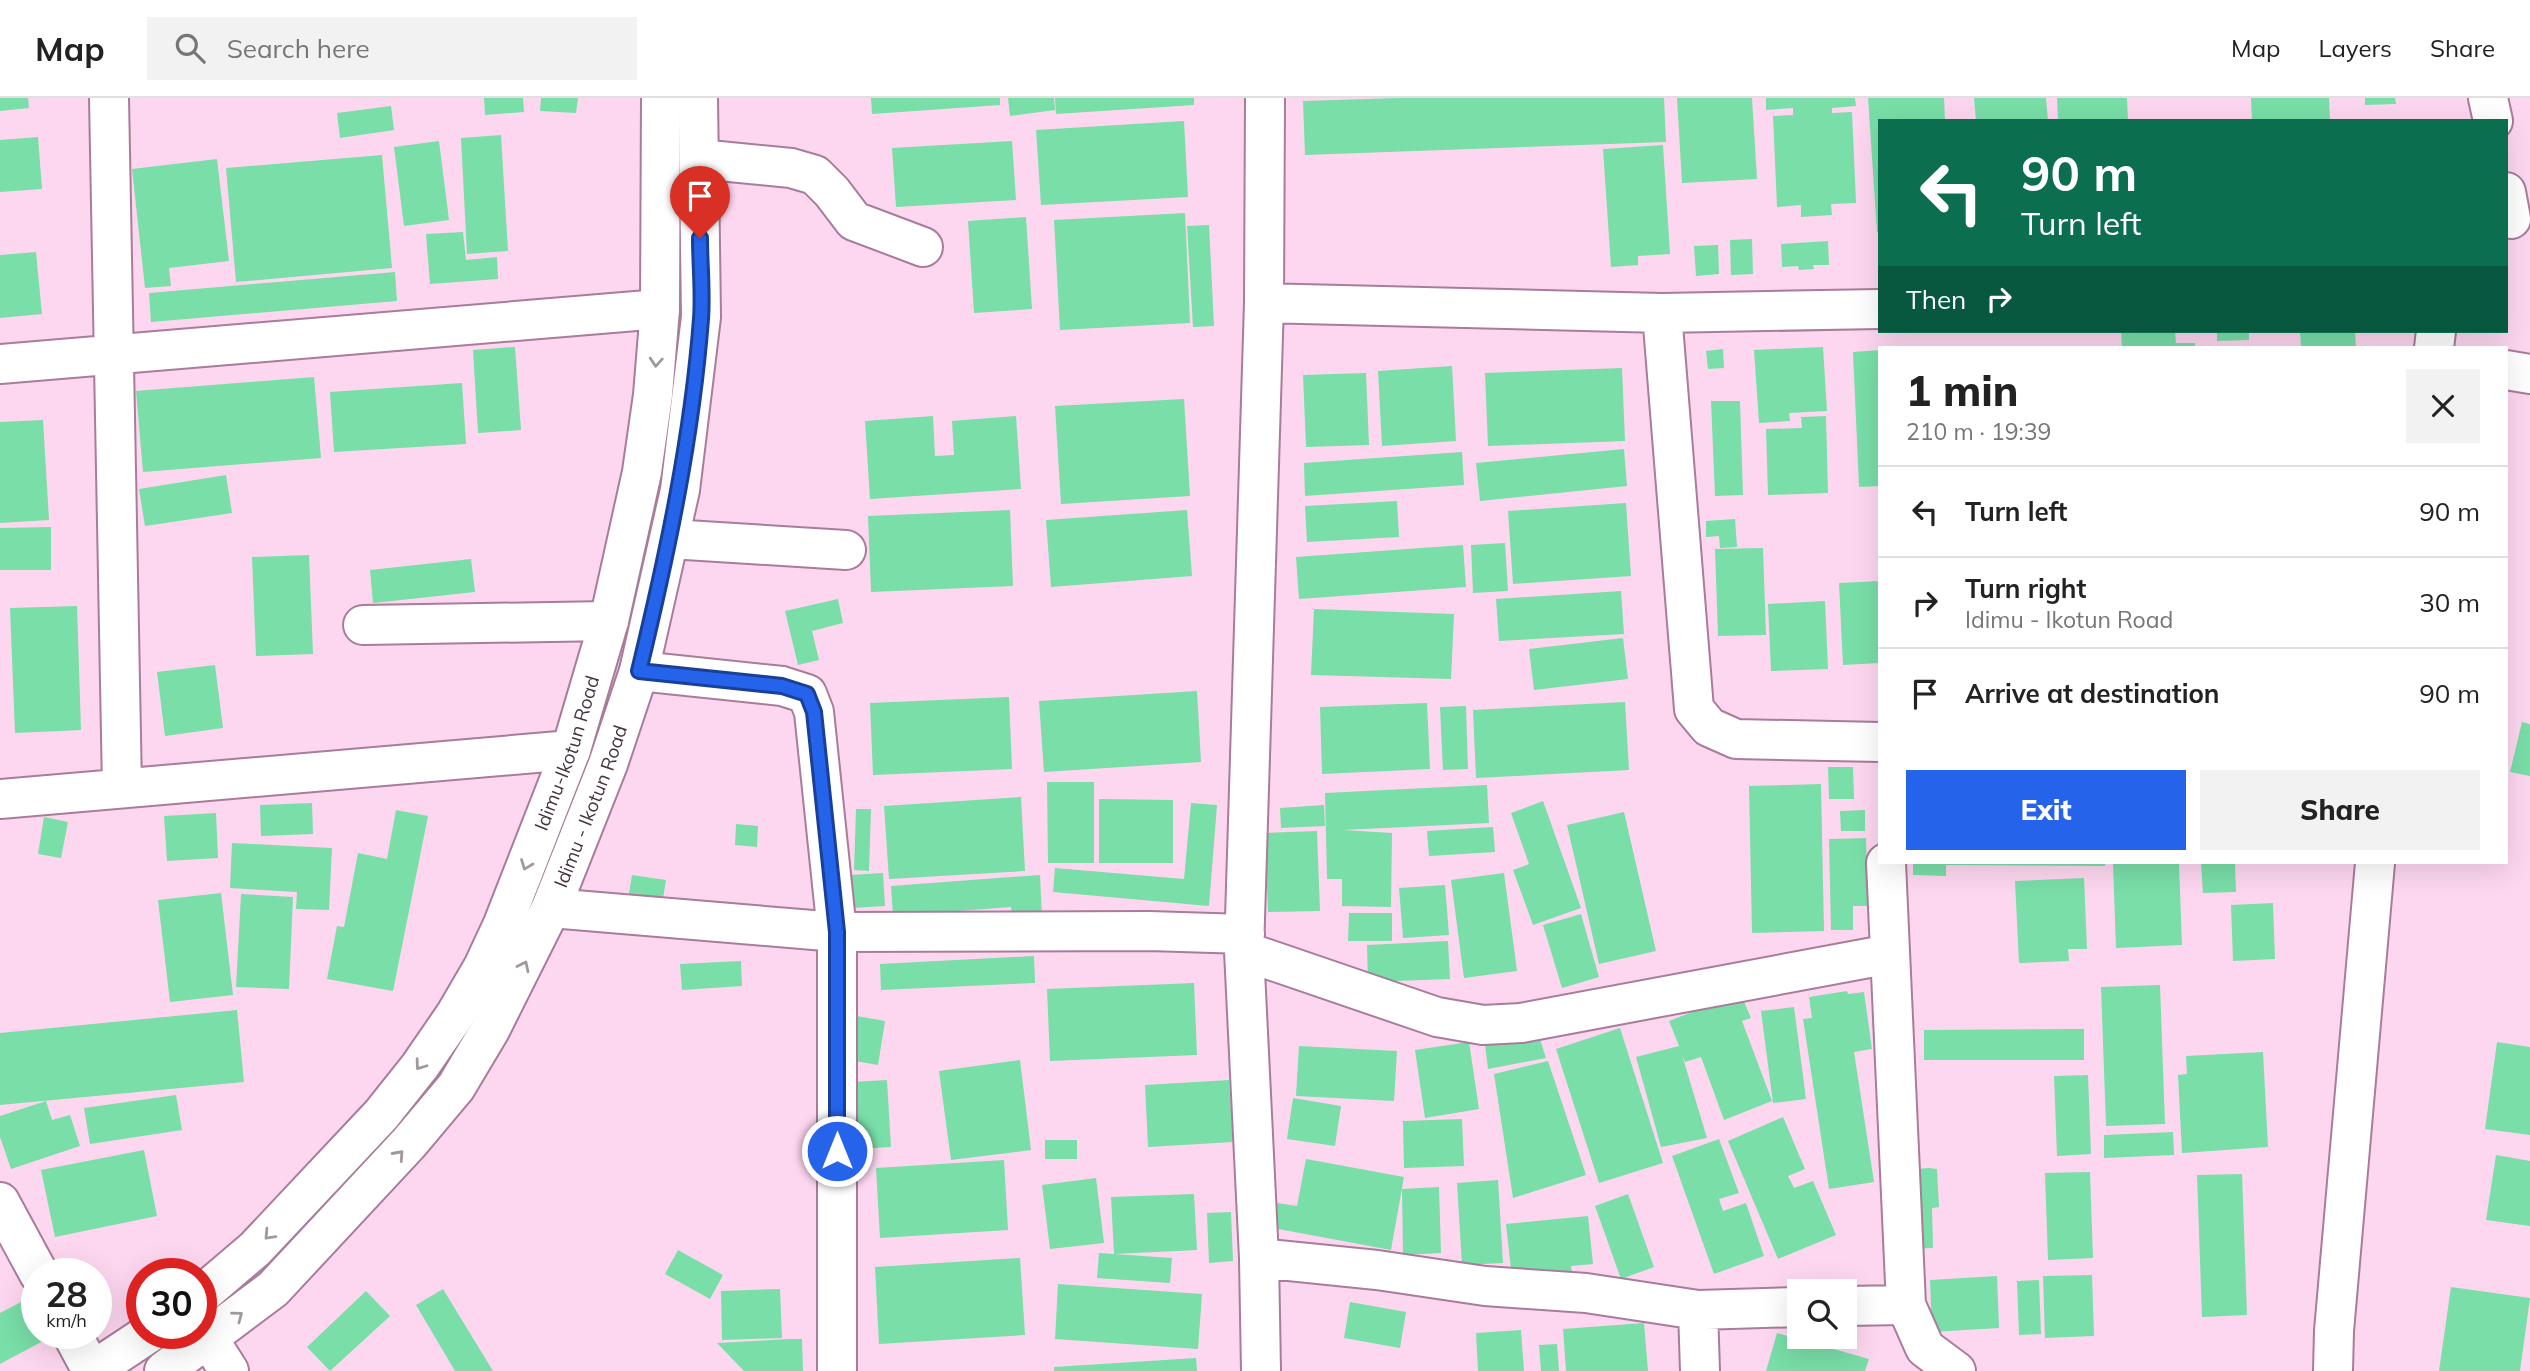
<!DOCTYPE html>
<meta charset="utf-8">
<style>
:root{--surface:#fff;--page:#f2f2f2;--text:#222;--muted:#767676;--line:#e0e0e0;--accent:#2563eb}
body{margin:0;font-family:Mulish,sans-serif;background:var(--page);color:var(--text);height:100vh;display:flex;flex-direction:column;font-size:26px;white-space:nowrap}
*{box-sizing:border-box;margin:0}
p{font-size:23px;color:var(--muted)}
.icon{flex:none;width:38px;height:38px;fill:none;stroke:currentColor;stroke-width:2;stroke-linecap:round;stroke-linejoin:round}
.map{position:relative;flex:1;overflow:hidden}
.sheet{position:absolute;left:1878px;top:248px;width:630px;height:518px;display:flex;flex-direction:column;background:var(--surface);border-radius:0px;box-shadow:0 7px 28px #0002}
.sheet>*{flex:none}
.banner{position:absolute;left:1878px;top:21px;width:630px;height:214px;border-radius:0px;box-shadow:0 7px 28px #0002;background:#0b6e4f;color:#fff;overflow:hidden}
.controls{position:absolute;left:1787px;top:1181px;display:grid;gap:14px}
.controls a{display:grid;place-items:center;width:70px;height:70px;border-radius:0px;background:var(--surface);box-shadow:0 7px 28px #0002;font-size:35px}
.speed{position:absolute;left:21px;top:1160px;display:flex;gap:14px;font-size:35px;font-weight:700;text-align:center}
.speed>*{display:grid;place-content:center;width:91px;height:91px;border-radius:50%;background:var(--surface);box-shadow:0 7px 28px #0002;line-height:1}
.speed small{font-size:18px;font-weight:400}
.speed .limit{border:10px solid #d22;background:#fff;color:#111}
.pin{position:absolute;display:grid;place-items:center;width:60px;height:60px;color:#fff;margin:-72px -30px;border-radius:50% 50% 50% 0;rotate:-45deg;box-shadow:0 0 7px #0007}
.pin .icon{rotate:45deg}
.me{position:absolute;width:77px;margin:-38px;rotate:0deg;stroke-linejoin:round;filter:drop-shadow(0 0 5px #0008)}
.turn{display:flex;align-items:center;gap:24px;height:147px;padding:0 28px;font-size:32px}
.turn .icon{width:91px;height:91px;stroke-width:2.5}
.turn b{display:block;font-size:49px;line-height:60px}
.then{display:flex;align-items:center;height:66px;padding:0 28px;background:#0003;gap:14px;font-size:26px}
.round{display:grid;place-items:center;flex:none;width:74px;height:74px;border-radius:0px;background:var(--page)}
.summary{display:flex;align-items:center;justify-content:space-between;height:119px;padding:0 28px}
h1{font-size:42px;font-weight:800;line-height:52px}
.button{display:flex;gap:14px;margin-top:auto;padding:14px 28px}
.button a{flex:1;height:80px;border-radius:0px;background:var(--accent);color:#fff;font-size:28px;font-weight:800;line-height:80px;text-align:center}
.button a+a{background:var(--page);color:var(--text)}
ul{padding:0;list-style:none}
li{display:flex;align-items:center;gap:21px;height:91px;padding:0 28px;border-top:2px solid var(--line)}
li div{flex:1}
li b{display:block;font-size:26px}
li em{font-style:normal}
header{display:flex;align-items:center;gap:42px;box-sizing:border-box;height:98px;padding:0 35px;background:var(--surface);border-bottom:2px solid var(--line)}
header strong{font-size:33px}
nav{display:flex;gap:38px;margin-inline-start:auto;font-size:24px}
.search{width:490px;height:63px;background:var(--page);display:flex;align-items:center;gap:18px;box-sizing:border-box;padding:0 24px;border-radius:0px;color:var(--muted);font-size:26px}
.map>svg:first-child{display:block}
.building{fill:#79dea8}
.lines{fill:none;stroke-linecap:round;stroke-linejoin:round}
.minor-casing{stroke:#a87c9a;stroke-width:42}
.major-casing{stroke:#a87c9a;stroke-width:42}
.minor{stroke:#fff;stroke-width:38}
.major{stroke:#fff;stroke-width:38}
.oneway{stroke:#a299a0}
.route-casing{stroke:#184099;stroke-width:18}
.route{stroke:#2563eb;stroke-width:12}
.labels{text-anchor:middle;stroke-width:7;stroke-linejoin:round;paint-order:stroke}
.street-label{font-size:19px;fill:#463340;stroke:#fff}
</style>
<header>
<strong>Map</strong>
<div class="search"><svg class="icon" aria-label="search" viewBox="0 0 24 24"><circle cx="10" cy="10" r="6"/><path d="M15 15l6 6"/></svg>Search here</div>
<nav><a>Map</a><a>Layers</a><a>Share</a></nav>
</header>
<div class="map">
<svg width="2530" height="1273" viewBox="0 0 2530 1273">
<rect width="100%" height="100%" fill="#fdd7f0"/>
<path class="building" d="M 0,0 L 28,0 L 29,10 L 0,13 Z
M 484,0 L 523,0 L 524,14 L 485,17 Z
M 541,0 L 578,0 L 576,15 L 540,13 Z
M 871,0 L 1000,0 L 1000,7 L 872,16 Z
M 1008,0 L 1054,0 L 1055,12 L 1010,18 Z
M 1055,0 L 1194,0 L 1194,7 L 1056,16 Z
M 1398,0 L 1664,0 L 1666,44 L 1305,57 L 1303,3 Z
M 1677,0 L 1752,0 L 1757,81 L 1682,85 Z
M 1766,0 L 1855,0 L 1856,8 L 1832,10 L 1832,15 L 1852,14 L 1856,105 L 1831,106 L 1832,117 L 1801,119 L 1801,107 L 1777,109 L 1773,18 L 1793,17 L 1793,10 L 1766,12 Z
M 1868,0 L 1944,0 L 1945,23 L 1880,23 L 1880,134 L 1877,134 Z
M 1974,0 L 2046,0 L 2048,23 L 1976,23 Z
M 2057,0 L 2127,0 L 2128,23 L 2058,23 Z
M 2251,0 L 2329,0 L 2330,23 L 2252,23 Z
M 2365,0 L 2395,0 L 2396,6 L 2365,7 Z
M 391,8 L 394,32 L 340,40 L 337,15 Z
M 1184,23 L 1188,99 L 1041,107 L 1036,32 Z
M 501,37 L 508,153 L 467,156 L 461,40 Z
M 38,39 L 42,91 L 0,94 L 0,42 Z
M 439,43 L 449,122 L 404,128 L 394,49 Z
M 1012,43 L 1016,102 L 896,109 L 892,50 Z
M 1663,47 L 1670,156 L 1638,158 L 1638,167 L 1611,169 L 1603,51 Z
M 382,57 L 392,170 L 236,184 L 226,70 Z
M 217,61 L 229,163 L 169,170 L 171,188 L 145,190 L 132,71 Z
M 1185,115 L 1190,225 L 1060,232 L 1054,122 Z
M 1026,119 L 1032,211 L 974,215 L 968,123 Z
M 1209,127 L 1214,228 L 1193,229 L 1187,128 Z
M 463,134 L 466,162 L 497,159 L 498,181 L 430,186 L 426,136 Z
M 1752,141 L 1753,176 L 1731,177 L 1730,142 Z
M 1828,143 L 1829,167 L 1813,167 L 1814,171 L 1799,172 L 1798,168 L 1782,169 L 1781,146 Z
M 1718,147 L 1719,176 L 1696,178 L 1694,148 Z
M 36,154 L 42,216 L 0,220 L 0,157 Z
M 395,174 L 397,203 L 151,224 L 149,195 Z
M 2121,233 L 2175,233 L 2176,245 L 2195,245 L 2195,250 L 2122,250 Z
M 2217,233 L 2249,233 L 2249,242 L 2217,243 Z
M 2300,233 L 2355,233 L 2356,250 L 2301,250 Z
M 515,249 L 521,332 L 478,335 L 473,252 Z
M 1823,249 L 1827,313 L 1789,315 L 1790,323 L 1759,325 L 1754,252 Z
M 1723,251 L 1724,270 L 1708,271 L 1706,253 Z
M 1880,252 L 1880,388 L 1859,389 L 1853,254 Z
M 1452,268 L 1456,343 L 1382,348 L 1378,273 Z
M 1622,270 L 1625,343 L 1488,348 L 1485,275 Z
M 1366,275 L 1369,347 L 1306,349 L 1303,277 Z
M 314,279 L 321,360 L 143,374 L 136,293 Z
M 462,285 L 466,346 L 334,354 L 330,294 Z
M 1184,301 L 1190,398 L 1061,406 L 1055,308 Z
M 1711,303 L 1740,303 L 1743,397 L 1715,398 Z
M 933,318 L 935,358 L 954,357 L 952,323 L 1016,318 L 1021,391 L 870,401 L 865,323 Z
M 1826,318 L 1828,395 L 1768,397 L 1766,331 L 1802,330 L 1801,319 Z
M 43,322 L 49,422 L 0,425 L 0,324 Z
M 1624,351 L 1627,388 L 1480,403 L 1476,365 Z
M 1462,354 L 1464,387 L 1305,398 L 1304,365 Z
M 226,377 L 232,415 L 145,428 L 139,391 Z
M 1397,403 L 1399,439 L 1307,444 L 1305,408 Z
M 1626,405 L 1631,478 L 1513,486 L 1508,413 Z
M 1010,412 L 1013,488 L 871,494 L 868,418 Z
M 1187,412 L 1192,478 L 1051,489 L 1046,422 Z
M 1735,421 L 1737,449 L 1720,450 L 1719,438 L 1706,439 L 1706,423 Z
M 51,429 L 51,472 L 0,472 L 0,430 Z
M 1505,445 L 1508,493 L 1473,495 L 1471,447 Z
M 1463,447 L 1466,489 L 1299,501 L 1296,459 Z
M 1763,450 L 1766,537 L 1718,538 L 1715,451 Z
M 309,457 L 313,556 L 256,558 L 252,459 Z
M 471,461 L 475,494 L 373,505 L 370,472 Z
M 1880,483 L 1880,565 L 1843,567 L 1839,485 Z
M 1621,493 L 1624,536 L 1499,543 L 1496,501 Z
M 838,501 L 843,525 L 812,533 L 819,562 L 798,567 L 785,513 Z
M 1825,503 L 1828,571 L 1771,573 L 1768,506 Z
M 77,508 L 81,632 L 15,635 L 10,510 Z
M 1314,511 L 1454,516 L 1451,581 L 1311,577 Z
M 1623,540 L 1628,581 L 1534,592 L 1529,551 Z
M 215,567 L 223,630 L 165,638 L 157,574 Z
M 1197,593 L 1201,664 L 1044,674 L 1039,603 Z
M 1009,599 L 1012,671 L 873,677 L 870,605 Z
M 1625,604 L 1629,672 L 1476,680 L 1473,612 Z
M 1427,605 L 1430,671 L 1322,676 L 1320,609 Z
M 1466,608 L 1468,671 L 1443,672 L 1440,609 Z
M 2522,624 L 2530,626 L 2530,678 L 2510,674 Z
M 1828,669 L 1853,669 L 1854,701 L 1829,701 Z
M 1047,684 L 1094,684 L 1094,765 L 1048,765 Z
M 1821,686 L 1824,833 L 1752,835 L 1749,688 Z
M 1487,687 L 1489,725 L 1343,732 L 1392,735 L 1391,809 L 1342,808 L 1342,781 L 1327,781 L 1325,695 Z
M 1021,699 L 1025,773 L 889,781 L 884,708 Z
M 1099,701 L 1173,702 L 1173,765 L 1099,765 Z
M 1543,703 L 1581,810 L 1533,827 L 1513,772 L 1529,766 L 1511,715 Z
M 312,705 L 313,736 L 261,738 L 260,707 Z
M 1191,705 L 1217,707 L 1209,808 L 1053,794 L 1055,770 L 1184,781 Z
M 1324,707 L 1325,728 L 1281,730 L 1280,710 Z
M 856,711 L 871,711 L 869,773 L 854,772 Z
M 396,712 L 428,718 L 393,893 L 327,881 L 337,828 L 344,829 L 358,755 L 387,761 Z
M 1865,712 L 1865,733 L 1841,733 L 1840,713 Z
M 1624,714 L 1656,853 L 1599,866 L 1567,727 Z
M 216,715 L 218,760 L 167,763 L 164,718 Z
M 44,719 L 68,724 L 61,760 L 38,756 Z
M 736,726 L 758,728 L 757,749 L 735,747 Z
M 1493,729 L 1495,754 L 1429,758 L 1427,733 Z
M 1317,733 L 1320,813 L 1268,814 L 1265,735 Z
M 1866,740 L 1868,808 L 1853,808 L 1853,832 L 1831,832 L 1829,741 Z
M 232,745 L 332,750 L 329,812 L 296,811 L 297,794 L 230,790 Z
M 1913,765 L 2105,765 L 2105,768 L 1946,767 L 1946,778 L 1913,777 Z
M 2113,765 L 2179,765 L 2182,847 L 2116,850 Z
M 2201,765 L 2235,765 L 2236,794 L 2203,795 Z
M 883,775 L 885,808 L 852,810 L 850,777 Z
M 1504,775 L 1517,873 L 1464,880 L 1451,782 Z
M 632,777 L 666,782 L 662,807 L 628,802 Z
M 1040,777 L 1042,819 L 1012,821 L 1011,809 L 893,818 L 891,788 Z
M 2084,780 L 2087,851 L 2068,851 L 2069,863 L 2019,865 L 2015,783 Z
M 1445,787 L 1449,837 L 1403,840 L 1399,790 Z
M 221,795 L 233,897 L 170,904 L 158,802 Z
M 241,796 L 293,799 L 289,891 L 236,889 Z
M 2273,805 L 2275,861 L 2233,863 L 2231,807 Z
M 1349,815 L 1392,815 L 1392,843 L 1348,843 Z
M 1581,816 L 1599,879 L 1562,890 L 1543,827 Z
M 1448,843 L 1450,881 L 1368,884 L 1367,847 Z
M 1034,858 L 1035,885 L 881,892 L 880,866 Z
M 741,863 L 742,888 L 682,892 L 680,866 Z
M 1194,885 L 1197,957 L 1050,963 L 1047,891 Z
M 2160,887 L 2165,1026 L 2106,1028 L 2101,889 Z
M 1847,893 L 1848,896 L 1864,894 L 1872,951 L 1854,954 L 1874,1084 L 1829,1091 L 1803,921 L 1812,920 L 1809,899 Z
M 1733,898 L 1742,899 L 1751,920 L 1742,923 L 1772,1003 L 1724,1022 L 1701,959 L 1685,964 L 1682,957 L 1707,1040 L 1661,1049 L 1636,959 L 1679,948 L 1669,923 Z
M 1794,909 L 1806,1001 L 1773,1005 L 1761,913 Z
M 237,912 L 244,984 L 0,1007 L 0,935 Z
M 851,917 L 885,923 L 878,967 L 844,961 Z
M 1620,930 L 1663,1065 L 1599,1085 L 1556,951 Z
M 2084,931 L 2084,962 L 1924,962 L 1924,932 Z
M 1540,941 L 1546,960 L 1488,971 L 1485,947 Z
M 1469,944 L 1479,1011 L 1425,1020 L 1415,952 Z
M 2497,944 L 2530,949 L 2530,1037 L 2485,1031 Z
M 1299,948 L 1397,953 L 1394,1003 L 1296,998 Z
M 2263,954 L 2268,1049 L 2182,1055 L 2178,977 L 2187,976 L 2186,958 Z
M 1020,962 L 1031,1052 L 951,1062 L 939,973 Z
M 1548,963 L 1586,1077 L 1513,1100 L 1494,976 Z
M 2088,977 L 2091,1056 L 2057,1058 L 2054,978 Z
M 887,982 L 891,1049 L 857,1051 L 853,984 Z
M 1229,982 L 1233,1044 L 1148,1049 L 1145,987 Z
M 176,997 L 182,1032 L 90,1046 L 84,1010 Z
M 1293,1000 L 1341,1008 L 1335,1048 L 1287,1041 Z
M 46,1003 L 52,1022 L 70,1017 L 80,1048 L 11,1071 L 0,1039 L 0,1018 Z
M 1783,1019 L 1805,1071 L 1788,1078 L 1794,1090 L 1813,1083 L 1836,1137 L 1778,1161 L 1728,1043 Z
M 1462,1021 L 1464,1068 L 1404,1070 L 1403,1023 Z
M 2173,1034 L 2174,1057 L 2104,1060 L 2104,1037 Z
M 1719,1041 L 1739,1095 L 1719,1101 L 1723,1113 L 1746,1105 L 1764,1158 L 1714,1176 L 1672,1058 Z
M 1045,1042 L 1077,1042 L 1077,1061 L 1045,1061 Z
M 144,1052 L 157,1118 L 55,1139 L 41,1072 Z
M 2496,1057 L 2530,1063 L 2530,1128 L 2486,1122 Z
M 1306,1061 L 1404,1079 L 1391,1152 L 1273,1130 L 1277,1105 L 1297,1108 Z
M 1004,1062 L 1008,1132 L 880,1140 L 876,1070 Z
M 1929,1070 L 1937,1071 L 1939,1109 L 1932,1110 L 1933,1150 L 1908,1151 L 1904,1072 Z
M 2090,1074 L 2093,1160 L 2048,1162 L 2045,1075 Z
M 2242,1076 L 2247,1217 L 2202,1219 L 2197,1077 Z
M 1096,1080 L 1104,1145 L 1050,1151 L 1042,1087 Z
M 1498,1082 L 1503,1165 L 1462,1167 L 1457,1085 Z
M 1439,1089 L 1441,1155 L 1403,1157 L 1402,1091 Z
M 1194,1096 L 1197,1152 L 1114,1156 L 1111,1099 Z
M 1628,1096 L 1654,1169 L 1621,1181 L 1595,1108 Z
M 1231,1114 L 1233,1163 L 1209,1165 L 1207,1115 Z
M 1588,1118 L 1593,1166 L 1571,1168 L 1572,1174 L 1512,1180 L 1506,1126 Z
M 678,1152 L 723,1177 L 710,1201 L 665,1176 Z
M 1099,1155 L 1172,1160 L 1170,1185 L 1097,1180 Z
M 1020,1160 L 1025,1237 L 879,1246 L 875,1169 Z
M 2092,1177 L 2094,1238 L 2045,1240 L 2043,1178 Z
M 1997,1178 L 1999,1230 L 1932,1234 L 1930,1182 Z
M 2039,1182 L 2041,1236 L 2019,1237 L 2017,1183 Z
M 1058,1186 L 1202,1196 L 1198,1251 L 1055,1241 Z
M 2451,1189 L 2530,1200 L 2520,1273 L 2439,1273 Z
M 443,1191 L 493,1273 L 455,1273 L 416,1207 Z
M 780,1191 L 782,1240 L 722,1242 L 721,1193 Z
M 366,1193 L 390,1218 L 330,1273 L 307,1249 Z
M 23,1203 L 37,1227 L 37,1236 L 42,1236 L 45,1242 L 0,1266 L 0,1215 Z
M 1350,1204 L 1406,1214 L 1400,1250 L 1344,1240 Z
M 1644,1225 L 1648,1273 L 1566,1273 L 1563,1231 Z
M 1521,1232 L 1524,1273 L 1478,1273 L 1476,1235 Z
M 1777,1235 L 1869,1261 L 1865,1273 L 1766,1273 Z
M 789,1241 L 802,1241 L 803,1273 L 744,1273 L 717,1245 Z
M 1557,1246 L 1559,1273 L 1541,1273 L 1539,1247 Z
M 1196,1260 L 1197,1273 L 1054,1273 L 1054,1269 Z"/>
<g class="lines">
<g class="minor-casing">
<path id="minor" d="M 109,0 L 122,690
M 2488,0 L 2493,23
M 699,61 L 791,70 L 815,77 L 832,94 L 854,123 L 923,149
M 2506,94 L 2511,121
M 1264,205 L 1662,215 L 1880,211
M 1662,215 L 1694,611 L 1709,629 L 1736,641 L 1880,644
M 2434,250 L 2436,233
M 0,266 L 660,211
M 2506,272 L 2530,276
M 670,441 L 846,452
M 363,527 L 609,523
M 639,573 L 782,588 L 807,596 L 814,614 L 837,834 L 837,1273
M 0,701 L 571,652
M 1886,765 L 1906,1207 L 1925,1250 L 1956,1273
M 551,810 L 837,834 L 1149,833 L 1245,836
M 1244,853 L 1437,919 L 1483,927 L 1521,925 L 1890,856
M 0,1104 L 39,1176
M 1259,1160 L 1377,1172 L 1485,1188 L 1586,1195 L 1698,1212 L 1799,1209
M 1844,1208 L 1906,1207
M 1698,1212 L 1700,1273
M 72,1236 L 92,1273
M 208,1240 L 229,1273
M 1261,1273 L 1259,1160 L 1244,853 L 1264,205 L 1265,0
M 2333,1273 L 2334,1233 L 2375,765"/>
</g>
<g class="major-casing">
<g id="major">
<path id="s1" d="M 201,1197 L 255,1151 L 381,1017 L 420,968 L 455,917 L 483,869 L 503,826 L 571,652 L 609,523 L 642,374 L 653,297 L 660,211 L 661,0"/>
<path d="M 92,1273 L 148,1236"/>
<path id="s2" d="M 164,1273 L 273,1191 L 409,1045 L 456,989 L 490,932 L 551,810 L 608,666 L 639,573 L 680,392 L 701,219 L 698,0"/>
</g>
</g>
<use href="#minor" class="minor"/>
<use href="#major" class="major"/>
</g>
<defs><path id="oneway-chevron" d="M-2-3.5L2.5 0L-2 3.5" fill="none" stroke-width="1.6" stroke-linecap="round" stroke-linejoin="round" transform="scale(1.75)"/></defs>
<g class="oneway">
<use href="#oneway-chevron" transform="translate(656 264) rotate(94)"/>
<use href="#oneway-chevron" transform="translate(526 767) rotate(111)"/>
<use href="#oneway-chevron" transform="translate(524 868) rotate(-64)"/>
<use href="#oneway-chevron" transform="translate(420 967) rotate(126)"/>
<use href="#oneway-chevron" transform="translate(399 1057) rotate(-48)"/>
<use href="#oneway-chevron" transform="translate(269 1137) rotate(133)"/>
<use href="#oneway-chevron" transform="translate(238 1218) rotate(-37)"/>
</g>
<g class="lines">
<g class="route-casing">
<path id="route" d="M 700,140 C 700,167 703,194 701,221 C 692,340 667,457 639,573 L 782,588 L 807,596 L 814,614 L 837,834 L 837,1053"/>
</g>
<use href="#route" class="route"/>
</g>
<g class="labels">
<g class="street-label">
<text dy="7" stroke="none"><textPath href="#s1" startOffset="665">Idimu-Ikotun Road</textPath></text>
<text dy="7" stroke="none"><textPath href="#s2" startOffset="721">Idimu - Ikotun Road</textPath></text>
</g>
</g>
</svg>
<div class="controls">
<a><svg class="icon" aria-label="search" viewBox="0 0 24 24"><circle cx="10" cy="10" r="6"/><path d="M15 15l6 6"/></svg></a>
</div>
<div class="speed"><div>28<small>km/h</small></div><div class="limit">30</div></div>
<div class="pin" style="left:700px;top:140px;background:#d93025"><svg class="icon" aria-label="arrive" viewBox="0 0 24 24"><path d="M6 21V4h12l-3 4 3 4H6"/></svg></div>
<svg class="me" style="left:837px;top:1053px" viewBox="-20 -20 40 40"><circle r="17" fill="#2563eb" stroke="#fff" stroke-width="3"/><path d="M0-11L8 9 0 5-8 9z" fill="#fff"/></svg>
<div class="banner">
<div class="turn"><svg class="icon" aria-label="left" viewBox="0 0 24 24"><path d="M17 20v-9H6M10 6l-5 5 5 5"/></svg><div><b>90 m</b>Turn left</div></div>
<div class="then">Then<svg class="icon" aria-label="right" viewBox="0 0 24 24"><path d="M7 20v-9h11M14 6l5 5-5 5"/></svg></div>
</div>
<section class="sheet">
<div class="summary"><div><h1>1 min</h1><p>210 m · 19:39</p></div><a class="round"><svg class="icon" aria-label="close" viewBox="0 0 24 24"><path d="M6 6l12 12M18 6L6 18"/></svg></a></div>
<ul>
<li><svg class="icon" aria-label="left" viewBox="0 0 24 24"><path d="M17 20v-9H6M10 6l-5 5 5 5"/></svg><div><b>Turn left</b></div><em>90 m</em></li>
<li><svg class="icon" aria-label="right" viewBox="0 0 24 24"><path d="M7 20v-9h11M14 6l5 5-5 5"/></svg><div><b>Turn right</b><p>Idimu - Ikotun Road</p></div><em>30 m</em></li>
<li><svg class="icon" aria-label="arrive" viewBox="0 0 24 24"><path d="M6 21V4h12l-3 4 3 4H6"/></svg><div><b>Arrive at destination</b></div><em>90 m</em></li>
</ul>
<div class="button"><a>Exit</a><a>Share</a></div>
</section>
</div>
